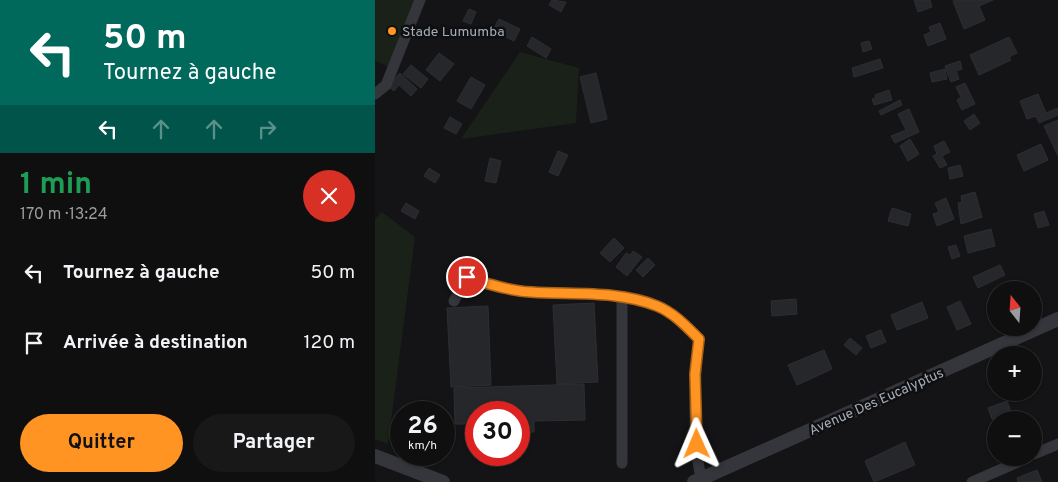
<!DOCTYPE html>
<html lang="fr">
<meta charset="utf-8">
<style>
:root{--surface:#0f0f10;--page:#181819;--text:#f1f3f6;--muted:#9b9c9f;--line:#2f2f30;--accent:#ff9422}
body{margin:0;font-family:Overpass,sans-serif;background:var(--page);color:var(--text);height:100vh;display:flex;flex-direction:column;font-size:19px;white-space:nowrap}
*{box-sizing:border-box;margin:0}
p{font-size:16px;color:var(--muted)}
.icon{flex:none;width:28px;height:28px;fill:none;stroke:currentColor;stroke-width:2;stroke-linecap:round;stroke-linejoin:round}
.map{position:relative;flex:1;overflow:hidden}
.sheet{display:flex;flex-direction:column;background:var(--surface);width:375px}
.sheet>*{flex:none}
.top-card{background:#00695c;color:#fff;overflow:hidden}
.needle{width:32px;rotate:343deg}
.controls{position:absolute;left:612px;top:281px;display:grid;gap:10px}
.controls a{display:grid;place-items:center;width:55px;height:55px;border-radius:50%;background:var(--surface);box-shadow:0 1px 4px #0004,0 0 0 1px var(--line);font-size:25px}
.speed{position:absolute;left:15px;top:401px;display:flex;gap:10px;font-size:25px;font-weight:700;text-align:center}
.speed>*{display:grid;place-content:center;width:65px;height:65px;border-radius:50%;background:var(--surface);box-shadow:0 1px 4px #0004,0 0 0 1px var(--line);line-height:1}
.speed small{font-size:12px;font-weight:400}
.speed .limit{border:8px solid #d22;background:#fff;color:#111}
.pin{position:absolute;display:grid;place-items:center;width:42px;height:42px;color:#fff;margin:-21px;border:2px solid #fff;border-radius:50%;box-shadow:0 1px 5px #0007}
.me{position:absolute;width:55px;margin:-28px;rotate:359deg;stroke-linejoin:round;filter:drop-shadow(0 0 4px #0008)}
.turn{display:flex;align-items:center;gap:18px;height:105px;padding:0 20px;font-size:22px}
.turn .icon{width:65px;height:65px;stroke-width:2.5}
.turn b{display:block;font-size:35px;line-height:42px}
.lanes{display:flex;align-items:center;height:48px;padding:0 20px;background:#0003;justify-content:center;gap:25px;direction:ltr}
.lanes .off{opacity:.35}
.round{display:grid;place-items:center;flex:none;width:52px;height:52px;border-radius:26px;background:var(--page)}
.head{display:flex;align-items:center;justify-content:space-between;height:85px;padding:0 20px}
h1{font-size:30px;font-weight:700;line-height:38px;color:#1e9e55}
.primary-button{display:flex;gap:10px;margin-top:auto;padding:10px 20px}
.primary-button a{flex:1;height:58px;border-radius:30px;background:var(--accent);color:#111;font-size:20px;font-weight:700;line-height:58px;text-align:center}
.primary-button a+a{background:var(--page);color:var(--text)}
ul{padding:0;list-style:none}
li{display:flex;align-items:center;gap:15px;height:70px;padding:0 20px}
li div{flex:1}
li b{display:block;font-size:19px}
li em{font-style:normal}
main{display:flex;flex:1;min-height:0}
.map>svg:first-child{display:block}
.green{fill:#192119}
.building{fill:#26272a;stroke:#2d2e32}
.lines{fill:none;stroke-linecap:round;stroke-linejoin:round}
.minor{stroke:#34363b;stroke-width:11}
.tertiary{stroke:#34363b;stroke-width:14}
.route-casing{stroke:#a66016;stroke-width:12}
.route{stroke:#ff9422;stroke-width:9}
.poi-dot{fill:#ff9422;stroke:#0f0f11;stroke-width:2}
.labels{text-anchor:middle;stroke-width:5;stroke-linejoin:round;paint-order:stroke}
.poi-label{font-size:14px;fill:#a4adb7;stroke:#0f0f11;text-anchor:start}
.street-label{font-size:14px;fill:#a4adb7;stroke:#0f0f11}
</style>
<main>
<section class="sheet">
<div class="top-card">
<div class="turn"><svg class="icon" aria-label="left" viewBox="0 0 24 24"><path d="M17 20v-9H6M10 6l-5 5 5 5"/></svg><div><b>50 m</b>Tournez à gauche</div></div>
<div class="lanes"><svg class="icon" aria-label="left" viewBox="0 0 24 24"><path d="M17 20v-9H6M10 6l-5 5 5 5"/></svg><svg class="icon off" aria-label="ahead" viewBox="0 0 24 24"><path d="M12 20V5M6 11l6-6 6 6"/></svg><svg class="icon off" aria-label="ahead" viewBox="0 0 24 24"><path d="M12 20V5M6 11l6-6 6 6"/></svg><svg class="icon off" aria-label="right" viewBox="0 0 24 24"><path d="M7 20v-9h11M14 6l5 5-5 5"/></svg></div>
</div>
<div class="head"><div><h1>1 min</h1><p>170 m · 13:24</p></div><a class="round" style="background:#d93025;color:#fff"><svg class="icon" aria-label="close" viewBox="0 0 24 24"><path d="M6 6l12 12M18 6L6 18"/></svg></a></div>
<ul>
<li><svg class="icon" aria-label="left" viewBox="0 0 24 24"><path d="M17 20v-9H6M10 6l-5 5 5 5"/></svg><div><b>Tournez à gauche</b></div><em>50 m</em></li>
<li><svg class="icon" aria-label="arrive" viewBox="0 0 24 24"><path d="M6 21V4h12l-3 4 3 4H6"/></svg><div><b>Arrivée à destination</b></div><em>120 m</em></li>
</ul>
<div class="primary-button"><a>Quitter</a><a>Partager</a></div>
</section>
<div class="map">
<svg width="683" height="482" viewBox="0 0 683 482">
<rect width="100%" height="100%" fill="#141416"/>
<path class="green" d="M 0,0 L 46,0 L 19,69 L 0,61 Z
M 145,52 L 204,68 L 201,123 L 86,139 Z
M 7,212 L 40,237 L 13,444 L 0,439 L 0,219 Z"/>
<path class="building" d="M 177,0 L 191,2 L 186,12 L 174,5 Z
M 539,0 L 555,0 L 557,7 L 543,12 Z
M 580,0 L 618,0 L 604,6 L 610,20 L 589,29 L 578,1 Z
M 94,9 L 101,12 L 96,24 L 88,21 Z
M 124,19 L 145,29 L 139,41 L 118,30 Z
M 565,23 L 571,39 L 553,46 L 549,35 L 556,32 L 554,27 Z
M 157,37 L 176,49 L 171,58 L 152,46 Z
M 634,37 L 642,53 L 634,57 L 636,60 L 604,75 L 595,55 Z
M 494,41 L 497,49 L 488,52 L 486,43 Z
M 64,53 L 79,64 L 65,81 L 51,70 Z
M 505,59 L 508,68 L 479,77 L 477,68 Z
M 585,61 L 587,69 L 581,71 L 584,79 L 576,82 L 570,66 Z
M 36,65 L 53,79 L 46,88 L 28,74 Z
M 570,69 L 572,79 L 557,82 L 555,73 Z
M 25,73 L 42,89 L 36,96 L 24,85 L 19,91 L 13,86 Z
M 221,73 L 232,119 L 216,123 L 205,77 Z
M 96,77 L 110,85 L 96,109 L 82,101 Z
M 590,83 L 600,104 L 587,110 L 582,100 L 586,97 L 581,87 Z
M 514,90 L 517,100 L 499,105 L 497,99 L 501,98 L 500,95 Z
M 663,94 L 671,113 L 683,108 L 683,115 L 664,123 L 661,116 L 652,119 L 645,101 Z
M 525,100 L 527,105 L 506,115 L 504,111 Z
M 534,109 L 544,132 L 520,143 L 516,136 L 531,130 L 523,114 Z
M 599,114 L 605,123 L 595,130 L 589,121 Z
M 75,117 L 87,124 L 81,134 L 69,128 Z
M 683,120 L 683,156 L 669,126 Z
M 535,139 L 544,154 L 533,161 L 525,146 Z
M 569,141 L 575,152 L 567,156 L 572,165 L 565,168 L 558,156 L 562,154 L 559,146 Z
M 666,144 L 673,160 L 649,171 L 642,155 Z
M 183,151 L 193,155 L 183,176 L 174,172 Z
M 115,158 L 126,161 L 121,183 L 110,181 Z
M 585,165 L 588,176 L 575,179 L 573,168 Z
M 54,168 L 65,175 L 60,183 L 49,176 Z
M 600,192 L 607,217 L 586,224 L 583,203 L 587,202 L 586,196 Z
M 571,198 L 579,219 L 562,226 L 558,214 L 564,212 L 560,203 Z
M 31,203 L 44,211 L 40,219 L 26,211 Z
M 517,208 L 536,214 L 533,226 L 513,221 Z
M 669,211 L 674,225 L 663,228 L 659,214 Z
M 616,229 L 620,246 L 593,253 L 589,236 Z
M 239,238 L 249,248 L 235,262 L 225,253 Z
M 581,245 L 585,256 L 577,259 L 573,247 Z
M 258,251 L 267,257 L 252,276 L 241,267 L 251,253 L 255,255 Z
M 273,258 L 280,265 L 268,277 L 261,270 Z
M 625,265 L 630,275 L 603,288 L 598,277 Z
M 421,299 L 422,314 L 397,316 L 396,301 Z
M 585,301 L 596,324 L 582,330 L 572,307 Z
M 547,302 L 553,318 L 522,330 L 516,315 Z
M 219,303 L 223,382 L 182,384 L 178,305 Z
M 113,306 L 116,385 L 76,387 L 72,308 Z
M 506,330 L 511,342 L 496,348 L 491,336 Z
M 475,338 L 487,348 L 481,355 L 469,345 Z
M 449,350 L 457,369 L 422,385 L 413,365 Z
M 209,384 L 210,420 L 159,421 L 159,432 L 144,433 L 144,412 L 101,412 L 101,424 L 80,424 L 79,388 Z
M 632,401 L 636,412 L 617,419 L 613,408 Z
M 530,442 L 540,465 L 499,482 L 490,461 Z
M 662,470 L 667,482 L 643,482 L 642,478 Z"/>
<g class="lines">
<path class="minor" d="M 0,94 L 11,85 L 45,0
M 79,301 L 92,277 C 112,284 134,291 156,292 C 197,295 243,290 282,306 C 299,313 311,326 324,339 C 319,384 317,434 326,479
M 659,454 L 683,444
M 247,463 L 247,297
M 597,482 L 652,458"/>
<path class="tertiary" d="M 0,456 L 68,482
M 319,482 L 683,319"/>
</g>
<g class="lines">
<g class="route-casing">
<path id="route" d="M 92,277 C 112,284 134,291 156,292 C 197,295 242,290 282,306 C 299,313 311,326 324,339 L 320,374 L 322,444"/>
</g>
<use href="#route" class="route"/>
</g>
<circle class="poi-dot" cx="17" cy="31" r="5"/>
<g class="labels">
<g class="poi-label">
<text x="27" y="36">Stade Lumumba</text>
</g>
<g class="street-label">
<text transform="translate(501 401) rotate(-24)" y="5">Avenue Des Eucalyptus</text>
</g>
</g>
</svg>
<div class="controls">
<a><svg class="needle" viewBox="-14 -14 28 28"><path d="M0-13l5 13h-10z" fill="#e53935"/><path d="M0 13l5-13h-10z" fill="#9b9c9f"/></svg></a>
<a>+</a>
<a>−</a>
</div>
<div class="speed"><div>26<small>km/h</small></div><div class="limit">30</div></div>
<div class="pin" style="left:92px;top:277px;background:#d93025"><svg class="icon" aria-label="arrive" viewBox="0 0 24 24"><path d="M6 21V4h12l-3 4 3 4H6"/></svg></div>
<svg class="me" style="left:322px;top:444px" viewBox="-20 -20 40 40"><path d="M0-17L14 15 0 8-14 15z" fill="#ff9422" stroke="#fff" stroke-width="4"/></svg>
</div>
</main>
